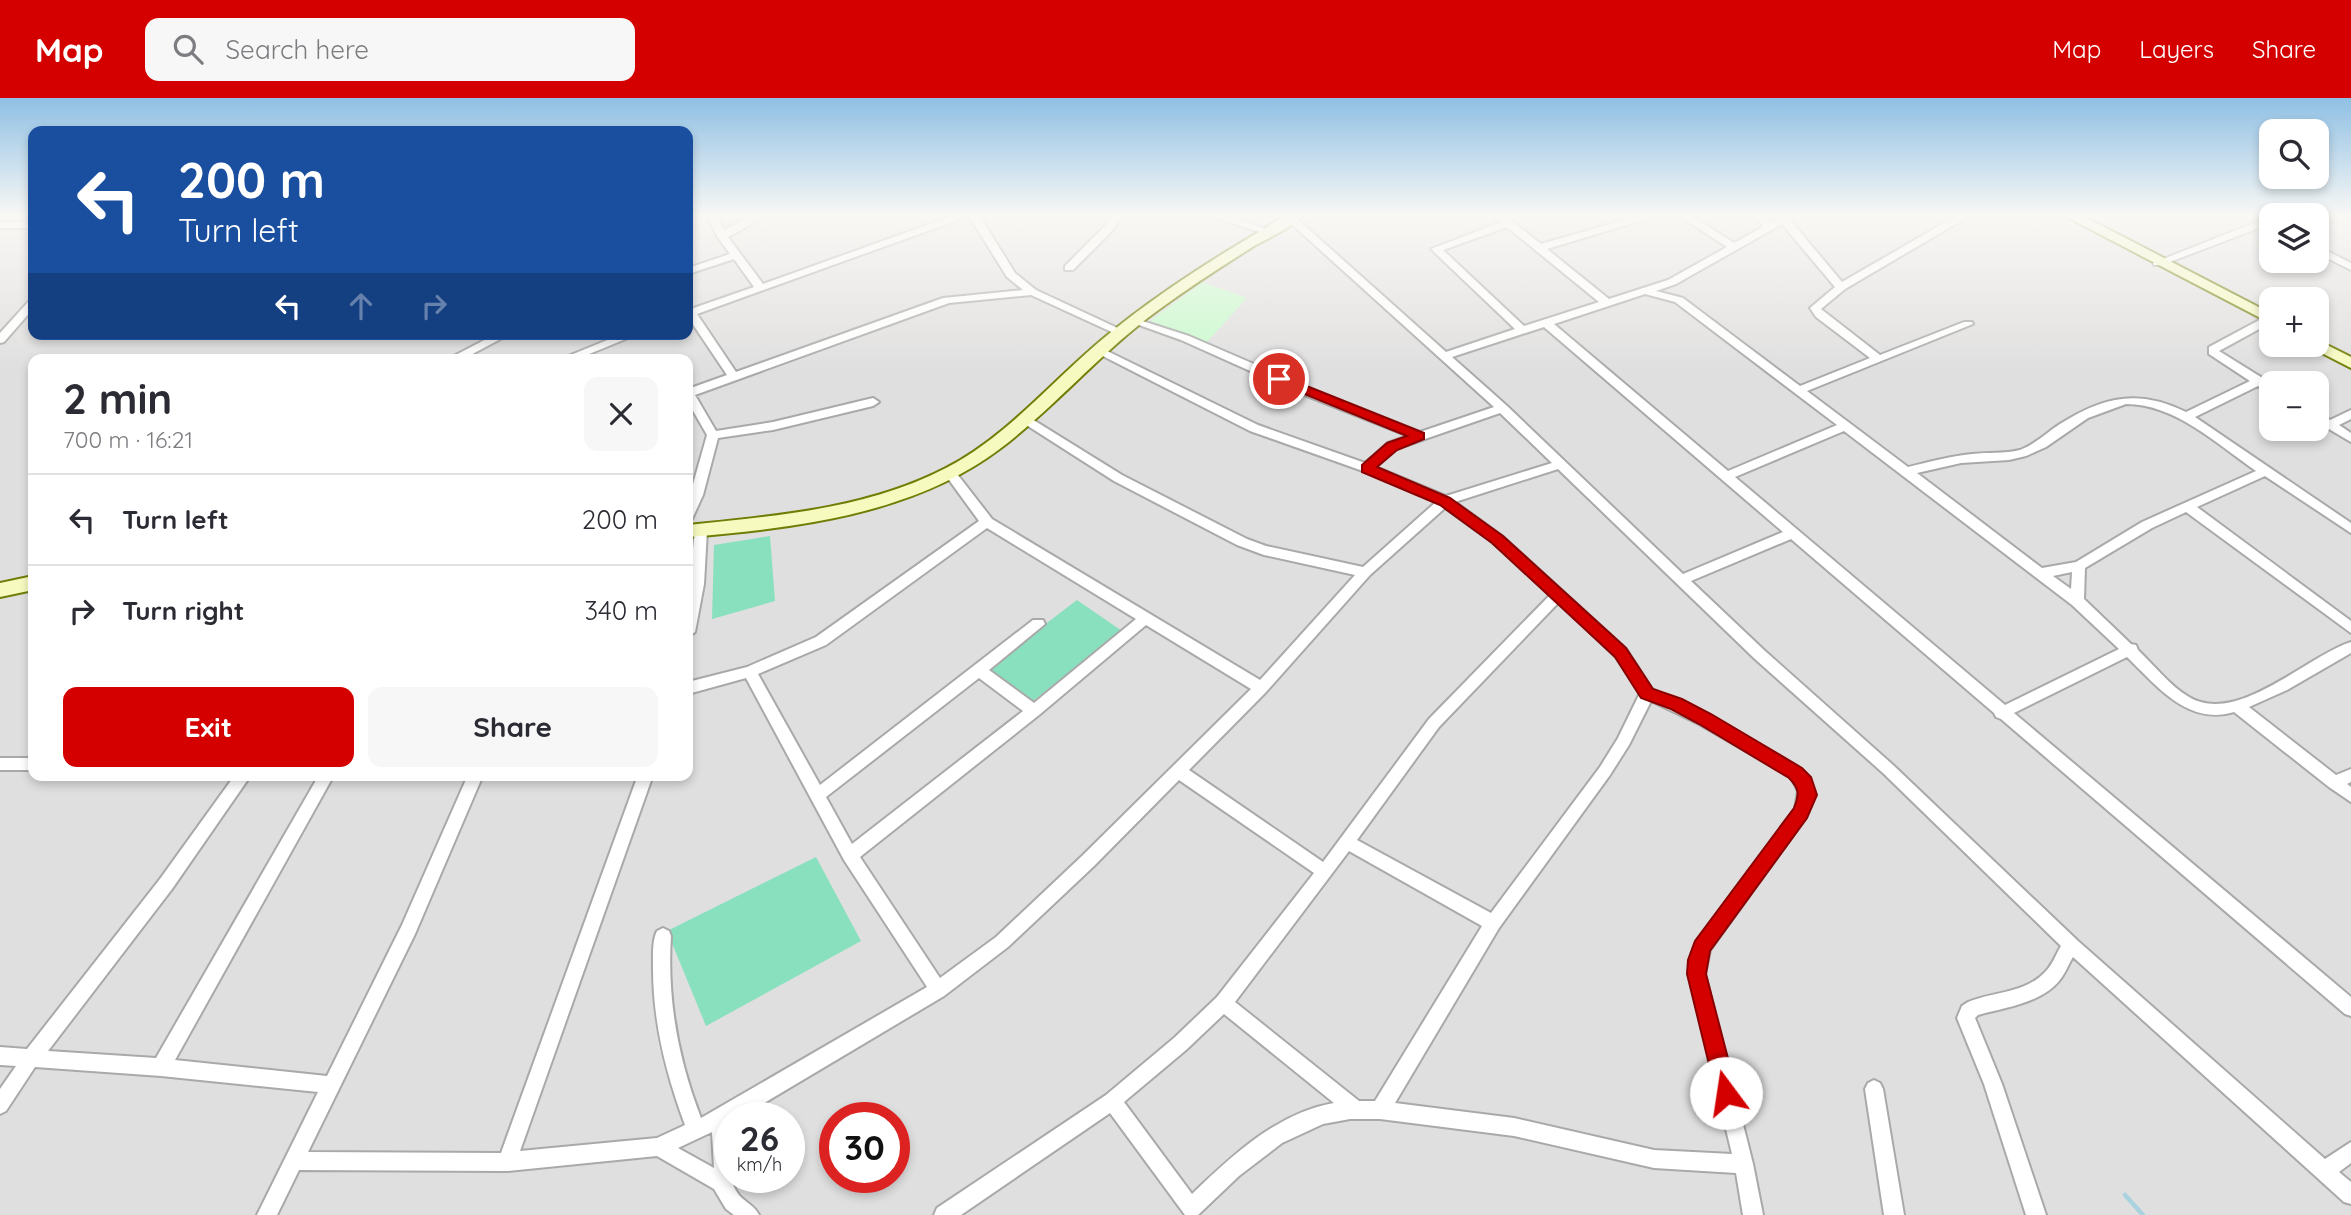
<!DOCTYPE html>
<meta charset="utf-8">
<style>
:root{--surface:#fff;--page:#f7f7f7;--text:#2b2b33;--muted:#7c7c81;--line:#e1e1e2;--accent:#d40000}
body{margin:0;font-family:Quicksand,sans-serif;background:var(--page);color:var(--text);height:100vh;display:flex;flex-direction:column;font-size:26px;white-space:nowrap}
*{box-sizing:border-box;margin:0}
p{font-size:23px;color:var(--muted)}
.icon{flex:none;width:38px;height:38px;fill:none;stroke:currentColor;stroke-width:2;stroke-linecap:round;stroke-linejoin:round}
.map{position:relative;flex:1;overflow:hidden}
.panel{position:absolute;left:28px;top:256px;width:665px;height:427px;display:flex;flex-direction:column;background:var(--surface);border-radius:14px;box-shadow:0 4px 10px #0003}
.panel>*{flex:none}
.banner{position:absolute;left:28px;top:28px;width:665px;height:214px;border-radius:14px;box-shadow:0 4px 10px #0003;background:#1a4fa0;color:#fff;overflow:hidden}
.buttons{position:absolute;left:2259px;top:21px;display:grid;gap:14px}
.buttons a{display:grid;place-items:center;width:70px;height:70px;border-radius:14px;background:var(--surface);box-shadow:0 4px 10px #0003;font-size:35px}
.speed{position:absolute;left:714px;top:1004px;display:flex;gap:14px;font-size:35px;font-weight:700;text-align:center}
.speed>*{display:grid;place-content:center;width:91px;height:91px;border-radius:50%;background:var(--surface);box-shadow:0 4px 10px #0003;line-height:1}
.speed small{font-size:18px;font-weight:400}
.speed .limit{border:10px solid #d22;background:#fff;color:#111}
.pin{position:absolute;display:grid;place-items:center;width:60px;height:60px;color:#fff;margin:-30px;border:4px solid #fff;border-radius:50%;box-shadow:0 2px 7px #0007}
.me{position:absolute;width:77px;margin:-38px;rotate:346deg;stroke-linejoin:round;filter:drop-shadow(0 0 5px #0008)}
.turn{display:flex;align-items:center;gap:24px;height:147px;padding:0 35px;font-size:32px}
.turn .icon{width:91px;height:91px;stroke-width:2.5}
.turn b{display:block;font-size:49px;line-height:60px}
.lanes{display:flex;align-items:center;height:66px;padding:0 35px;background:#0003;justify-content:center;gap:35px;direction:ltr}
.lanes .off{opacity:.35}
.round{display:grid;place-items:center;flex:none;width:74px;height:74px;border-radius:14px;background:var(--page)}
.headline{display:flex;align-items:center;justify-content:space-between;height:119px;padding:0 35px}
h1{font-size:42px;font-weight:800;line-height:52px}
.action{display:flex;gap:14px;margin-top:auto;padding:14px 35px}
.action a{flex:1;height:80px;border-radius:14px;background:var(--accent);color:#fff;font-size:28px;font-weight:800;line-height:80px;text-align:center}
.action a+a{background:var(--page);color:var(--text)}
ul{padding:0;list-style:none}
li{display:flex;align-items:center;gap:21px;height:91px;padding:0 35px;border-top:2px solid var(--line)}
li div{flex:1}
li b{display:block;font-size:26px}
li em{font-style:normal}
header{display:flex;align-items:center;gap:42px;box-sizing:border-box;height:98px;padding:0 35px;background:var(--accent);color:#fff}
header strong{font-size:33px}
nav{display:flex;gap:38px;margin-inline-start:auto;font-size:24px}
.search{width:490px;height:63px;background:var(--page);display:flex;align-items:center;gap:18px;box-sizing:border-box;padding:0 24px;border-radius:14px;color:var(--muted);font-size:26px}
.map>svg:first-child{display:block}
.residential{fill:#e0dfdf;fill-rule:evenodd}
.park{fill:#c8facc}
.pitch{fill:#88e0be}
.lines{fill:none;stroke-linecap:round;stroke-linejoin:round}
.stream{stroke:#aad3df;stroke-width:4.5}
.street-casing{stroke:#a9a9a9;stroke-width:4}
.secondary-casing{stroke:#707d05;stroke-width:4}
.street{fill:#fff;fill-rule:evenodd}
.secondary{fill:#f7fabf;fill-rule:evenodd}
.route{fill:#d40000;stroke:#8a0000;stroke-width:2}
</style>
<header>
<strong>Map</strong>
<div class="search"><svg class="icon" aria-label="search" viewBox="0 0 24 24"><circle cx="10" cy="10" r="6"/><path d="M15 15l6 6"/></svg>Search here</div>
<nav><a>Map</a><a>Layers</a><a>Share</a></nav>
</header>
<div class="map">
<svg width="2351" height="1117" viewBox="0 0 2351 1117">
<rect width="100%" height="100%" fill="#f2efe9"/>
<path class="residential" d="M 0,117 L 33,117 L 33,236 L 688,236 L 688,117 L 2271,117 L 2272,163 L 2317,163 L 2317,117 L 2351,117 L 2351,1117 L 0,1117 ZM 2272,201 L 2317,201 L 2317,247 L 2272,247 ZM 33,261 L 688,261 L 688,677 L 33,677 ZM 2272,285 L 2317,285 L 2317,331 L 2272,331 ZM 730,1020 L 789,1020 L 789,1080 L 730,1080 ZM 835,1020 L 894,1020 L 894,1080 L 835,1080 Z"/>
<path class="park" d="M 1203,184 L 1247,200 L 1206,245 L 1150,223 Z"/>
<path class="pitch" d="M 770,438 L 775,503 L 712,521 L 714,447 Z
M 1077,502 L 1122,533 L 1028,607 L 985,572 Z
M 816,759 L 861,843 L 706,928 L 667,833 Z"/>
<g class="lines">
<path class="stream" d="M 2125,1097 L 2143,1117"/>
<g class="street-casing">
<path id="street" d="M 707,117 L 717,117 L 724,132 L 754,117 L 768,117 L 728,139 L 763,186 L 955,117 L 979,117 L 1015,175 L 1036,192 L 1126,234 L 1124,236 L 1116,236 L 1031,197 L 949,205 L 695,297 L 716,333 L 773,324 L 873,300 L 879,304 L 873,308 L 773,332 L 718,340 L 703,397 L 692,421 L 688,422 L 688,404 L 707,337 L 688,304 L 688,291 L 727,277 L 688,219 L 688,212 L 754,189 L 734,161 L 688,176 L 688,170 L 730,156 L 717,138 ZM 969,118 L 1007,179 L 1023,192 L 943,200 L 736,274 L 697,216 Z
M 1112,117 L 1122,117 L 1113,132 L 1073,172 L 1065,172 L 1065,168 L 1105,128 Z
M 1208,117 L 1225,117 L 1275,134 L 1266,136 Z
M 1493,117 L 1504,117 L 1541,146 L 1642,117 L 1659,117 L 1547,151 L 1609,201 L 1668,182 L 1727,149 L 1678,117 L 1690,117 L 1734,145 L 1763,129 L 1754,117 L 1764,117 L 1770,125 L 1784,117 L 1797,117 L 1790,122 L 1842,184 L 1958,117 L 1971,117 L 1845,191 L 1821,211 L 1880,257 L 1964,224 L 1972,224 L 1973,226 L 1807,293 L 1908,369 C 1929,364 1950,358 1972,356 C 1988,354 2004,356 2020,352 C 2036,346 2046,335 2060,326 C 2104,298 2139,291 2186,314 L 2250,283 L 2209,256 L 2209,249 L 2265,219 L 2272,218 L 2272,224 L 2219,253 L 2272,286 L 2272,296 L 2258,288 L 2195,319 L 2351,425 L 2351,435 L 2265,378 L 2197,409 L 2351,523 L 2351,535 L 2186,414 L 2152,430 L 2085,470 L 2084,501 L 2131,546 L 2136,547 L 2138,552 C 2154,567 2170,588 2189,599 C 2237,628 2307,558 2351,544 L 2351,555 L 2287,592 L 2249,609 L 2336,677 L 2351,671 L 2351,684 L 2347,686 L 2351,689 L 2351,704 L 2329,689 L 2234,614 C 2188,628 2157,588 2127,559 L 2014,615 L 2351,899 L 2351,918 L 2345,916 L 2001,621 L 1996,619 L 1994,615 L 1791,441 L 1691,483 L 1765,553 L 1893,667 L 2078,843 L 2325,1061 L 2351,1044 L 2351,1065 L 2339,1074 L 2351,1084 L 2351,1106 L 2344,1104 L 2073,859 C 2068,867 2065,876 2059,883 C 2041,905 2004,910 1978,917 L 1975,920 L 2002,986 L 2046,1117 L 2026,1117 L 1984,986 L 1957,920 L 1962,908 L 1968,904 C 1993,894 2027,895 2046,873 C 2053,866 2056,856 2061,848 L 1883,675 L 1755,561 L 1558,371 L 1455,404 L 1502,438 L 1626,551 L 1652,591 L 1710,617 L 1801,671 L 1809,680 L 1814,693 L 1806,719 L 1710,852 L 1705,876 L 1753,1066 L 1763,1117 L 1743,1117 L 1736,1075 L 1654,1070 L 1514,1038 L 1380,1021 L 1350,1021 L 1323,1026 L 1282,1045 L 1239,1078 L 1198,1117 L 1185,1117 L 1110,1015 L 961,1117 L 934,1117 L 937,1110 L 1106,997 L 1174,940 L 1217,899 L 1314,775 L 1179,682 L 1094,768 L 1008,849 L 944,898 L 739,1020 L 730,1020 C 729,1045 724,1078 739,1097 C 746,1105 754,1107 759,1117 L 734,1117 L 726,1111 L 714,1091 L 657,1058 L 507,1073 L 299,1072 L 277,1117 L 257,1117 L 318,994 L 161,978 L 35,969 L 6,1013 L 0,1016 L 0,991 L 16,968 L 0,967 L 0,949 L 27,951 L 160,781 L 235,677 L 251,677 L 172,791 L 48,953 L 156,960 L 319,677 L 334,677 L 175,962 L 327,978 L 402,827 L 468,677 L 483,677 L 415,836 L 308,1054 L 501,1055 L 638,677 L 653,677 L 520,1053 L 657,1040 L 685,1027 C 666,976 653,925 653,870 C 653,858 652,843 657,833 L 663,830 L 669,833 L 671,838 C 667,902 678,961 701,1020 L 927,889 L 844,762 L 746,580 L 688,596 L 688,584 L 747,569 L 816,539 L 979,423 L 944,375 L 950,371 L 954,372 L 992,421 L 1260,582 L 1355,477 L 1264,457 L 1237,447 L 1114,383 L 1017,321 L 1023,317 L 1027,318 L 1122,377 L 1247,441 L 1266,448 L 1363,469 L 1436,404 L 1363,373 L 1250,333 L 1091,252 L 1097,249 L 1101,250 L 1258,327 L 1365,365 L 1388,345 L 1408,338 L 1299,295 L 1181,242 L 1128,223 L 1133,220 L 1189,238 L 1307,289 L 1420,334 L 1494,309 L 1286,121 L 1295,119 L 1446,254 L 1515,231 L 1431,151 L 1501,124 ZM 1782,126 L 1835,189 L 1810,210 L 1816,219 L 1870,260 L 1800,288 L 1683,200 L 1656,193 L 1676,186 ZM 1507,129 L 1599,204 L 1524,228 L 1443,152 ZM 1645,196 L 1675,204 L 1837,327 L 1728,373 L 1554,226 ZM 1544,229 L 1783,434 L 1683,476 L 1506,307 L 1452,259 ZM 2126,306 C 2175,306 2217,346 2256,373 L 2142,424 L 2076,464 L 2042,470 L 1917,375 L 1961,365 L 2009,362 L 2026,358 L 2046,349 L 2088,320 ZM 1500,315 L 1552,365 L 1446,398 L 1376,369 L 1396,351 ZM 1844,333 L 2072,507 L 2119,551 L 2005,607 L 1735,379 ZM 1445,410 L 1492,444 L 1551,496 L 1429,621 L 1323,764 L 1189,672 L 1266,594 L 1370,477 ZM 987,430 L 1136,521 L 1034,605 L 989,572 L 1045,526 L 1043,522 L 1033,522 L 820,687 L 758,576 L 826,547 ZM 2072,474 L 2071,491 L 2053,478 ZM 1559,504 L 1616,559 L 1640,595 L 1618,640 L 1600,669 L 1491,815 L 1357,742 L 1439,629 ZM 1146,527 L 1251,591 L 1082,758 L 996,839 L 940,880 L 860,759 L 1039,617 ZM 979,580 L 1023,613 L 852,746 L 826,699 ZM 1651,603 L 1699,626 L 1791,679 L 1798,693 L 1795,711 L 1696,844 L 1689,876 L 1732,1056 L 1654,1052 L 1514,1020 L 1395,1005 L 1499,830 L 1610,677 L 1629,647 ZM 1349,753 L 1482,828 L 1375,1003 L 1359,1003 L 1235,904 ZM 1224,916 L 1334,1005 C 1277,1015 1233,1057 1192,1096 L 1124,1004 L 1186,952 ZM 712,1034 L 714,1070 L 678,1050 Z
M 2272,118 L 2272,125 L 2162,167 L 2154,167 L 2153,165 Z
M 0,124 L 33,124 L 33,130 L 0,130 Z
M 2317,148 L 2351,165 L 2351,172 L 2317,155 Z
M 33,202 L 33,211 L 4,244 L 0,245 L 0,235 L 29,203 Z
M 496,236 L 510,236 L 463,261 L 448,261 Z
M 622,236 L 638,236 L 577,261 L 561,261 Z
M 2351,312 L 2351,321 L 2339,327 L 2351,335 L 2351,344 L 2317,324 L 2317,315 L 2330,322 Z
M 701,427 L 707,432 L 704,486 L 695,534 L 688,539 L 688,499 L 695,432 Z
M 0,660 L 33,660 L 33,672 L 0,672 Z
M 1874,982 L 1880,985 L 1883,991 L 1904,1117 L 1884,1117 L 1865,991 L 1868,985 Z"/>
</g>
<g class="secondary-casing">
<path id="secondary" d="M 1287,117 L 1304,117 C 1291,130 1270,139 1254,148 C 1221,169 1188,190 1157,213 C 1101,254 1056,308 1001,350 C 913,417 794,430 688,439 L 688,427 C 775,418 867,411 946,370 C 1010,337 1055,279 1110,235 C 1165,190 1226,153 1287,117 Z
M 2063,117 L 2081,117 L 2272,216 L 2272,226 Z
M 2317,242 L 2351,259 L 2351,270 L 2312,250 L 2310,247 L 2317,247 Z
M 33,478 L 33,492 L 0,499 L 0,485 Z"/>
</g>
<use href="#street" class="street"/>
<use href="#secondary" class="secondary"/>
</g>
<linearGradient id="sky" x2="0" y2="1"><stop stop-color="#8fc0e4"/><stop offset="0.43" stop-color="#f9f8f5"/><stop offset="1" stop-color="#f9f8f5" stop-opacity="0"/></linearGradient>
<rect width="2351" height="274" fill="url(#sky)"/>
<path class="route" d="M 1279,277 L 1424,335 L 1424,341 L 1397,352 L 1377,369 L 1450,400 L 1503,438 L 1626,550 L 1653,591 L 1682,601 L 1711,616 L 1802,670 L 1811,679 L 1817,697 L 1807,720 L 1710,853 L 1706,876 L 1737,995 L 1734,1002 L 1726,1005 L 1719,1002 L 1716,995 L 1687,876 L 1688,862 L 1695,843 L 1794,710 C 1799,697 1800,691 1789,680 L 1699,626 L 1671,611 L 1641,600 L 1615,559 L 1492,445 L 1440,407 L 1362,374 L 1362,367 L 1387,345 L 1407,338 L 1275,284 L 1273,281 Z"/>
</svg>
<div class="buttons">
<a><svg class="icon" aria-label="search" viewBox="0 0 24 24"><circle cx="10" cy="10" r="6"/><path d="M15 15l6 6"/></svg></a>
<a><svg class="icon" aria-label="layers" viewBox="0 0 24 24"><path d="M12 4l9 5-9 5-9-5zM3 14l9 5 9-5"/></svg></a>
<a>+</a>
<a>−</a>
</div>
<div class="speed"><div>26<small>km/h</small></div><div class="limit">30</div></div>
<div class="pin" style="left:1279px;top:281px;background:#d93025"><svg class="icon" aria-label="arrive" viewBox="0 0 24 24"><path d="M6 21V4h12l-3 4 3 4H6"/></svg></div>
<svg class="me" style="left:1726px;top:995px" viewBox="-20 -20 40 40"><circle r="19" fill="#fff"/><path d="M0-13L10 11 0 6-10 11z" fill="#d40000"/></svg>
<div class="banner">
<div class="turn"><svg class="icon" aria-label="left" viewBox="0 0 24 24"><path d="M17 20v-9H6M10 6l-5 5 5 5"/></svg><div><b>200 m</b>Turn left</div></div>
<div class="lanes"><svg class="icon" aria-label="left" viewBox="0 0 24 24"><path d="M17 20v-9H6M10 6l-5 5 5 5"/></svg><svg class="icon off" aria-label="ahead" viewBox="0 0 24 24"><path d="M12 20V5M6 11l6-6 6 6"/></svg><svg class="icon off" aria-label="right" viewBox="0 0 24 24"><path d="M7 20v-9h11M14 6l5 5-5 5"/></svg></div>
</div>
<section class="panel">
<div class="headline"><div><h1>2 min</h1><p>700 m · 16:21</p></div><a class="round"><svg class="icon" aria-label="close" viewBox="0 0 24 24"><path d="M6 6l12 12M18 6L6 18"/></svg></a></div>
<ul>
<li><svg class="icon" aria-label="left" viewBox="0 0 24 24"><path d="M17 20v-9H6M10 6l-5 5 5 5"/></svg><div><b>Turn left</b></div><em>200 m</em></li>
<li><svg class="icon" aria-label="right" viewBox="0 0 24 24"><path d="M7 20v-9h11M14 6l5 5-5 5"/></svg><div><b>Turn right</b></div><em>340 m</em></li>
</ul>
<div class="action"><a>Exit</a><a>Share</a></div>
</section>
</div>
